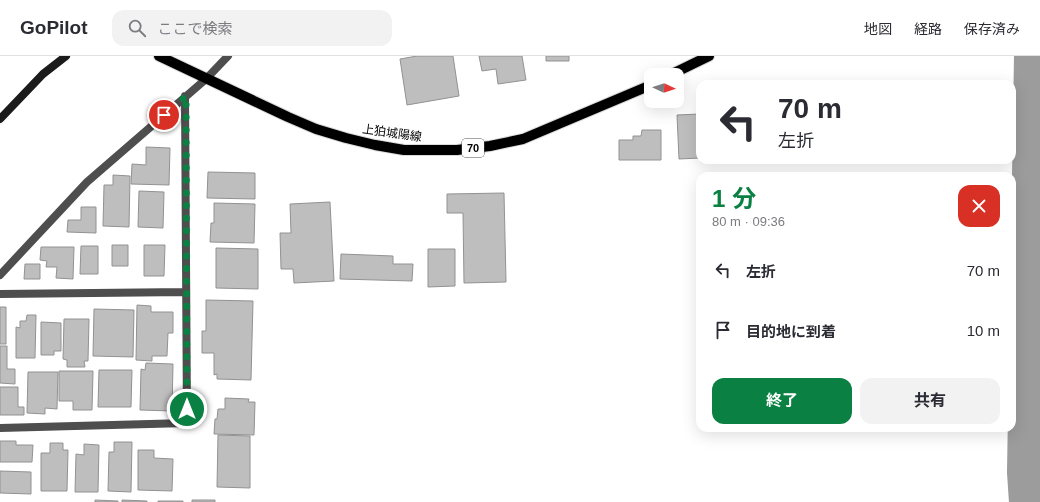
<!DOCTYPE html>
<html lang="ja">
<meta charset="utf-8">
<style>
:root{--surface:#fff;--page:#f2f2f3;--text:#2b2b33;--muted:#7c7c81;--line:#e1e1e2;--accent:#0b8043}
body{margin:0;font-family:Helvetica,"Noto Sans JP",sans-serif;background:var(--page);color:var(--text);height:100vh;display:flex;flex-direction:column;font-size:15px;white-space:nowrap}
*{box-sizing:border-box;margin:0}
p{font-size:13px;color:var(--muted)}
.icon{flex:none;width:22px;height:22px;fill:none;stroke:currentColor;stroke-width:2;stroke-linecap:round;stroke-linejoin:round}
.map{position:relative;flex:1;overflow:hidden}
.sheet{position:absolute;left:696px;top:116px;width:320px;height:260px;display:flex;flex-direction:column;background:var(--surface);border-radius:12px;box-shadow:0 4px 16px #0002}
.sheet>*{flex:none}
.banner{position:absolute;left:696px;top:24px;width:320px;height:84px;border-radius:12px;box-shadow:0 4px 16px #0002;background:#fff;color:var(--text);overflow:hidden}
.needle{width:26px;rotate:93deg}
.controls{position:absolute;left:644px;top:12px;display:grid;gap:8px}
.controls a{display:grid;place-items:center;width:40px;height:40px;border-radius:8px;background:var(--surface);box-shadow:0 4px 16px #0002;font-size:20px}
.pin{position:absolute;display:grid;place-items:center;width:34px;height:34px;color:#fff;margin:-17px;border:2px solid #fff;border-radius:50%;box-shadow:0 1px 4px #0007}
.me{position:absolute;width:44px;margin:-22px;rotate:0deg;stroke-linejoin:round;filter:drop-shadow(0 0 3px #0008)}
.turn{display:flex;align-items:center;gap:14px;height:84px;padding:0 16px;font-size:18px}
.turn .icon{width:52px;height:52px;stroke-width:2.5}
.turn b{display:block;font-size:28px;line-height:34px}
.round{display:grid;place-items:center;flex:none;width:42px;height:42px;border-radius:12px;background:var(--page)}
.summary{display:flex;align-items:center;justify-content:space-between;height:68px;padding:0 16px}
h1{font-size:24px;font-weight:700;line-height:30px;color:var(--accent)}
.primary-button{display:flex;gap:8px;margin-top:auto;padding:8px 16px}
.primary-button a{flex:1;height:46px;border-radius:12px;background:var(--accent);color:#fff;font-size:16px;font-weight:700;line-height:46px;text-align:center}
.primary-button a+a{background:var(--page);color:var(--text)}
ul{padding:0;list-style:none}
li{display:flex;align-items:center;gap:12px;height:60px;padding:0 16px}
li div{flex:1}
li b{display:block;font-size:15px}
li em{font-style:normal}
header{display:flex;align-items:center;gap:24px;box-sizing:border-box;height:56px;padding:0 20px;background:var(--surface);border-bottom:1px solid var(--line)}
header strong{font-size:19px}
nav{display:flex;gap:22px;margin-inline-start:auto;font-size:14px}
.search{width:280px;height:36px;background:var(--page);display:flex;align-items:center;gap:10px;box-sizing:border-box;padding:0 14px;border-radius:12px;color:var(--muted);font-size:15px}
.map>svg:first-child{display:block}
.lines{fill:none;stroke-linecap:round;stroke-linejoin:round}
.river{stroke:#9c9c9c;stroke-width:52}
.building{fill:#bebebe;stroke:#929292}
.primary-casing{stroke:#dbdbdb;stroke-width:12}
.street{stroke:#4e4e4e;stroke-width:8}
.secondary{stroke:#1b1b1b;stroke-width:8}
.primary{stroke:#000;stroke-width:10}
.route{stroke:#0b8043;stroke-width:7;stroke-dasharray:0 12.6}
.labels{text-anchor:middle;stroke-width:3;stroke-linejoin:round;paint-order:stroke}
.shield{fill:#fff;stroke:#4c4c4c;stroke-width:1}
.shield-label{font-size:11px;font-weight:bold;fill:#000}
.street-label{font-size:12px;fill:#000;stroke:#fff}
</style>
<header>
<strong>GoPilot</strong>
<div class="search"><svg class="icon" aria-label="search" viewBox="0 0 24 24"><circle cx="10" cy="10" r="6"/><path d="M15 15l6 6"/></svg>ここで検索</div>
<nav><a>地図</a><a>経路</a><a>保存済み</a></nav>
</header>
<div class="map">
<svg width="1040" height="446" viewBox="0 0 1040 446">
<rect width="100%" height="100%" fill="#fff"/>
<g class="lines">
<path class="river" d="M 1035,446 L 1033,416 L 1040,0"/>
</g>
<path class="building" d="M 417,0 L 453,0 L 459,40 L 407,49 L 400,3 Z
M 479,0 L 522,0 L 526,24 L 498,28 L 496,13 L 482,15 Z
M 546,0 L 569,0 L 569,5 L 546,5 Z
M 700,58 L 700,102 L 679,103 L 677,59 Z
M 642,74 L 661,74 L 661,104 L 619,104 L 619,84 L 633,84 L 633,80 L 641,80 Z
M 146,91 L 170,92 L 169,129 L 131,128 L 132,108 L 146,109 Z
M 726,104 L 756,104 L 756,107 L 726,105 Z
M 208,116 L 255,117 L 255,143 L 207,142 Z
M 113,119 L 130,120 L 129,171 L 103,170 L 104,129 L 113,129 Z
M 139,135 L 164,136 L 163,172 L 138,171 Z
M 504,137 L 506,226 L 464,227 L 463,157 L 447,157 L 447,138 Z
M 330,146 L 334,225 L 294,227 L 293,213 L 281,213 L 280,177 L 291,177 L 290,148 Z
M 214,147 L 255,148 L 254,187 L 210,186 L 211,167 L 214,167 Z
M 81,151 L 96,151 L 96,177 L 67,176 L 68,164 L 81,164 Z
M 112,189 L 128,189 L 128,210 L 112,210 Z
M 144,189 L 165,189 L 164,220 L 144,220 Z
M 81,190 L 98,190 L 98,218 L 80,218 Z
M 41,191 L 74,191 L 73,223 L 56,222 L 57,211 L 46,211 L 47,205 L 40,204 Z
M 216,192 L 258,193 L 258,233 L 216,232 Z
M 428,193 L 455,193 L 455,230 L 428,231 Z
M 341,198 L 393,200 L 393,208 L 413,208 L 412,225 L 340,223 Z
M 25,208 L 40,208 L 40,223 L 24,223 Z
M 206,244 L 253,245 L 251,324 L 217,323 L 217,318 L 214,319 L 214,297 L 202,297 L 202,275 L 206,275 Z
M 137,249 L 151,250 L 151,256 L 173,256 L 173,277 L 168,277 L 167,300 L 152,300 L 152,305 L 136,304 Z
M 0,251 L 6,251 L 6,288 L 0,288 Z
M 94,253 L 134,254 L 133,301 L 93,300 Z
M 27,259 L 36,259 L 35,302 L 16,302 L 16,271 L 20,272 L 20,265 L 26,265 Z
M 64,263 L 89,263 L 88,305 L 84,305 L 85,311 L 67,311 L 67,304 L 63,303 Z
M 41,266 L 61,267 L 61,295 L 54,295 L 54,299 L 41,299 Z
M 0,290 L 7,290 L 7,313 L 15,313 L 15,328 L 0,327 Z
M 146,307 L 173,308 L 172,355 L 140,354 L 141,313 L 145,314 Z
M 99,314 L 132,314 L 131,351 L 98,351 Z
M 59,315 L 93,315 L 92,354 L 73,354 L 73,345 L 59,345 Z
M 28,316 L 58,316 L 57,353 L 45,352 L 45,358 L 27,357 Z
M 0,331 L 18,331 L 18,351 L 24,351 L 24,359 L 0,359 Z
M 225,342 L 249,343 L 248,346 L 255,346 L 254,379 L 214,378 L 215,363 L 217,363 L 218,353 L 225,353 Z
M 218,379 L 250,380 L 250,432 L 217,431 Z
M 0,385 L 16,385 L 16,389 L 33,389 L 32,406 L 0,406 Z
M 114,386 L 132,386 L 131,436 L 108,435 L 109,396 L 114,396 Z
M 50,387 L 63,387 L 63,394 L 68,394 L 67,435 L 41,435 L 41,397 L 50,397 Z
M 84,388 L 99,389 L 98,436 L 75,436 L 76,398 L 84,399 Z
M 138,394 L 154,394 L 154,402 L 173,403 L 172,435 L 138,434 Z
M 0,415 L 31,416 L 31,438 L 0,437 Z
M 95,444 L 118,445 L 118,446 L 95,446 Z
M 122,444 L 147,445 L 147,446 L 122,446 Z
M 192,444 L 215,444 L 215,446 L 192,446 Z
M 158,445 L 183,445 L 183,446 L 158,446 Z"/>
<g class="lines">
<g class="primary-casing">
<path id="primary" d="M 159,0 L 288,61 L 316,73 L 346,82 L 375,89 L 404,94 L 457,94 L 490,90 L 523,83 L 651,29
M 670,19 L 709,0"/>
</g>
<path class="street" d="M 0,219 L 87,126 L 206,23 L 228,0
M 0,238 L 186,236
M 0,372 L 187,367 L 185,40"/>
<path class="secondary" d="M 0,63 L 43,18 L 66,0"/>
<use href="#primary" class="primary"/>
</g>
<g class="lines">
<path class="route" d="M 164,59 L 186,40 L 187,353"/>
</g>
<g class="labels">
<rect class="shield" x="462" y="83" width="22" height="18" rx="3"/>
<g class="shield-label">
<text x="473" y="96">70</text>
</g>
<g class="street-label">
<text transform="translate(392 77) rotate(8)" y="4">上狛城陽線</text>
</g>
</g>
</svg>
<div class="controls">
<a><svg class="needle" viewBox="-14 -14 28 28"><path d="M0-13l5 13h-10z" fill="#e53935"/><path d="M0 13l5-13h-10z" fill="#7c7c81"/></svg></a>
</div>
<div class="pin" style="left:164px;top:59px;background:#d93025"><svg class="icon" aria-label="arrive" viewBox="0 0 24 24"><path d="M6 21V4h12l-3 4 3 4H6"/></svg></div>
<svg class="me" style="left:187px;top:353px" viewBox="-20 -20 40 40"><circle r="17" fill="#0b8043" stroke="#fff" stroke-width="3"/><path d="M0-11L8 9 0 5-8 9z" fill="#fff"/></svg>
<div class="banner">
<div class="turn"><svg class="icon" aria-label="left" viewBox="0 0 24 24"><path d="M17 20v-9H6M10 6l-5 5 5 5"/></svg><div><b>70 m</b>左折</div></div>
</div>
<section class="sheet">
<div class="summary"><div><h1>1 分</h1><p>80 m · 09:36</p></div><a class="round" style="background:#d93025;color:#fff"><svg class="icon" aria-label="close" viewBox="0 0 24 24"><path d="M6 6l12 12M18 6L6 18"/></svg></a></div>
<ul>
<li><svg class="icon" aria-label="left" viewBox="0 0 24 24"><path d="M17 20v-9H6M10 6l-5 5 5 5"/></svg><div><b>左折</b></div><em>70 m</em></li>
<li><svg class="icon" aria-label="arrive" viewBox="0 0 24 24"><path d="M6 21V4h12l-3 4 3 4H6"/></svg><div><b>目的地に到着</b></div><em>10 m</em></li>
</ul>
<div class="primary-button"><a>終了</a><a>共有</a></div>
</section>
</div>
